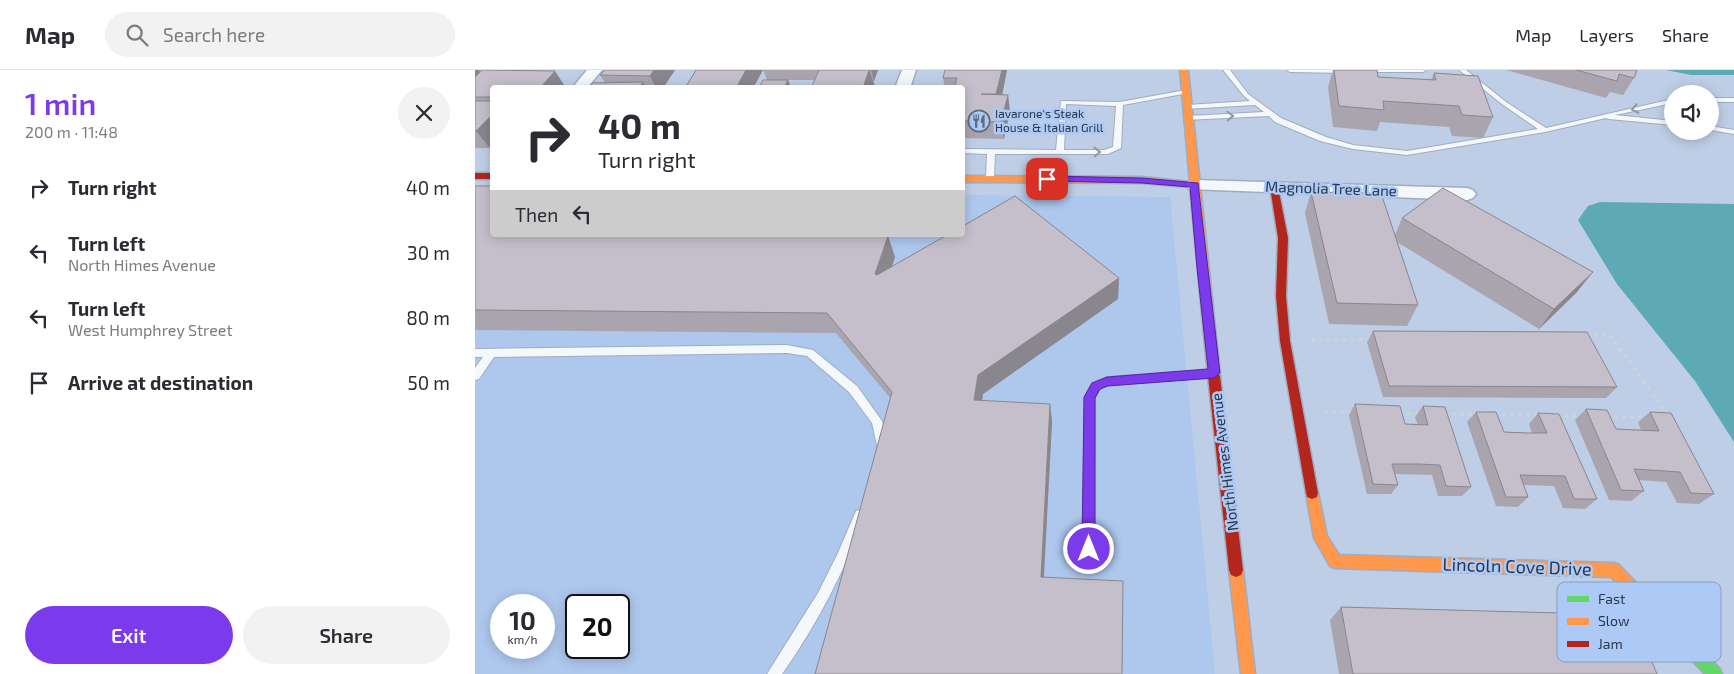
<!DOCTYPE html>
<meta charset="utf-8">
<style>
:root{--surface:#fff;--page:#f2f2f3;--text:#2b2b33;--muted:#7c7c81;--line:#e1e1e2;--accent:#7c3aed}
body{margin:0;font-family:"Exo 2",sans-serif;background:var(--page);color:var(--text);height:100vh;display:flex;flex-direction:column;font-size:19px;white-space:nowrap}
*{box-sizing:border-box;margin:0}
p{font-size:16px;color:var(--muted)}
.icon{flex:none;width:28px;height:28px;fill:none;stroke:currentColor;stroke-width:2;stroke-linecap:round;stroke-linejoin:round}
.map{position:relative;flex:1;overflow:hidden}
.details{display:flex;flex-direction:column;background:var(--surface);width:475px}
.details>*{flex:none}
.top-card{position:absolute;left:15px;top:15px;width:475px;height:152px;border-radius:5px;box-shadow:0 2px 12px #0003;background:#fff;color:var(--text);overflow:hidden}
.fabs{position:absolute;left:1189px;top:15px;display:grid;gap:10px}
.fabs a{display:grid;place-items:center;width:55px;height:55px;border-radius:50%;background:var(--surface);box-shadow:0 2px 12px #0003;font-size:25px}
.speed{position:absolute;left:15px;top:524px;display:flex;gap:10px;font-size:25px;font-weight:700;text-align:center}
.speed>*{display:grid;place-content:center;width:65px;height:65px;border-radius:50%;background:var(--surface);box-shadow:0 2px 12px #0003;line-height:1}
.speed small{font-size:12px;font-weight:400}
.speed .limit{border:2px solid #111;border-radius:8px;background:#fff;color:#111}
.pin{position:absolute;display:grid;place-items:center;width:42px;height:42px;color:#fff;margin:-21px;border-radius:10px;box-shadow:0 2px 8px #0006}
.me{position:absolute;width:55px;margin:-28px;rotate:0deg;stroke-linejoin:round;filter:drop-shadow(0 0 4px #0008)}
.turn{display:flex;align-items:center;gap:18px;height:105px;padding:0 25px;font-size:22px}
.turn .icon{width:65px;height:65px;stroke-width:2.5}
.turn b{display:block;font-size:35px;line-height:42px}
.then{display:flex;align-items:center;height:48px;padding:0 25px;background:#0003;gap:10px;font-size:19px}
.round{display:grid;place-items:center;flex:none;width:52px;height:52px;border-radius:26px;background:var(--page)}
.head{display:flex;align-items:center;justify-content:space-between;height:85px;padding:0 25px}
h1{font-size:30px;font-weight:600;line-height:38px;color:var(--accent)}
.action{display:flex;gap:10px;margin-top:auto;padding:10px 25px}
.action a{flex:1;height:58px;border-radius:30px;background:var(--accent);color:#fff;font-size:20px;font-weight:600;line-height:58px;text-align:center}
.action a+a{background:var(--page);color:var(--text)}
ul{padding:0;list-style:none}
li{display:flex;align-items:center;gap:15px;height:65px;padding:0 25px}
li div{flex:1}
li b{display:block;font-size:19px}
li em{font-style:normal}
header{display:flex;align-items:center;gap:30px;box-sizing:border-box;height:70px;padding:0 25px;background:var(--surface);border-bottom:1px solid var(--line)}
header strong{font-size:24px}
nav{display:flex;gap:28px;margin-inline-start:auto;font-size:18px}
.search{width:350px;height:45px;background:var(--page);display:flex;align-items:center;gap:12px;box-sizing:border-box;padding:0 18px;border-radius:28px;color:var(--muted);font-size:19px}
main{display:flex;flex:1;min-height:0}
.map>svg:first-child{display:block}
.built{fill:#aec7ed;fill-rule:evenodd}
.water{fill:#5daab4}
.lines{fill:none;stroke-linecap:round;stroke-linejoin:round}
.lane-casing{stroke:#a0acbf;stroke-width:2}
.street-casing{stroke:#a0acbf;stroke-width:3}
.fast-casing{stroke:#a0acbf;stroke-width:3}
.slow-casing{stroke:#a0acbf;stroke-width:3}
.jam-casing{stroke:#a0acbf;stroke-width:3}
.path{stroke:#ced3db;stroke-width:3;stroke-dasharray:4 4;stroke-linecap:butt}
.lane{fill:#f5f8fb;fill-rule:evenodd}
.street{fill:#f5f8fb;fill-rule:evenodd}
.fast{fill:#63d668;fill-rule:evenodd}
.slow{fill:#ff974d;fill-rule:evenodd}
.jam{fill:#b3261e;fill-rule:evenodd}
.wall{fill:#a9a4ae}
.shaded-wall{fill:#89868d}
.building{fill:#c4bfca;stroke:#89868d}
.oneway{stroke:#9098a2}
.route{fill:#7c3aed;stroke:#51269a}
.labels{text-anchor:middle;stroke-width:5;stroke-linejoin:round;paint-order:stroke}
.far-poi-label{font-size:12px;fill:#2b3749;stroke:#adcaf7;text-anchor:start}
.street-label{font-size:15px;fill:#2b3749;stroke:#adcaf7}
.near-street-label{font-size:18px;fill:#2b3749;stroke:#adcaf7}
.key{fill:#adcaf7;stroke:#869ec3;stroke-width:1}
.key-label{font-size:14px;fill:#2b3749}
</style>
<header>
<strong>Map</strong>
<div class="search"><svg class="icon" aria-label="search" viewBox="0 0 24 24"><circle cx="10" cy="10" r="6"/><path d="M15 15l6 6"/></svg>Search here</div>
<nav><a>Map</a><a>Layers</a><a>Share</a></nav>
</header>
<main>
<section class="details">
<div class="head"><div><h1>1 min</h1><p>200 m · 11:48</p></div><a class="round"><svg class="icon" aria-label="close" viewBox="0 0 24 24"><path d="M6 6l12 12M18 6L6 18"/></svg></a></div>
<ul>
<li><svg class="icon" aria-label="right" viewBox="0 0 24 24"><path d="M7 20v-9h11M14 6l5 5-5 5"/></svg><div><b>Turn right</b></div><em>40 m</em></li>
<li><svg class="icon" aria-label="left" viewBox="0 0 24 24"><path d="M17 20v-9H6M10 6l-5 5 5 5"/></svg><div><b>Turn left</b><p>North Himes Avenue</p></div><em>30 m</em></li>
<li><svg class="icon" aria-label="left" viewBox="0 0 24 24"><path d="M17 20v-9H6M10 6l-5 5 5 5"/></svg><div><b>Turn left</b><p>West Humphrey Street</p></div><em>80 m</em></li>
<li><svg class="icon" aria-label="arrive" viewBox="0 0 24 24"><path d="M6 21V4h12l-3 4 3 4H6"/></svg><div><b>Arrive at destination</b></div><em>50 m</em></li>
</ul>
<div class="action"><a>Exit</a><a>Share</a></div>
</section>
<div class="map">
<svg width="1259" height="604" viewBox="0 0 1259 604">
<rect width="100%" height="100%" fill="#becee6"/>
<path class="built" d="M 0,119 L 18,165 L 488,165 L 488,125 L 695,127 L 740,604 L 0,604 ZM 26,535 L 69,535 L 69,578 L 26,578 ZM 101,535 L 144,535 L 144,578 L 101,578 Z"/>
<path class="water" d="M 1191,0 L 1259,0 L 1259,5 L 1216,5 Z
M 1125,132 L 1259,134 L 1259,372 L 1220,311 L 1142,214 L 1103,150 L 1113,136 Z"/>
<g class="lines">
<g class="lane-casing">
<path id="lane" d="M 748,0 L 755,0 L 773,24 L 806,48 L 851,67 L 878,75 L 932,81 L 1063,59 L 1027,34 L 984,0 L 991,0 L 1031,32 L 1071,58 L 1198,29 L 1198,33 L 1140,45 L 1198,51 L 1198,55 L 1134,49 L 1131,48 L 1070,62 L 932,85 L 878,79 L 845,71 L 800,52 L 794,46 L 710,50 L 710,46 L 713,46 L 789,42 L 780,35 L 709,39 L 709,35 L 712,35 L 775,31 L 769,26 Z
M 812,0 L 874,0 L 874,1 L 871,3 L 815,2 Z
M 885,0 L 951,0 L 948,2 L 888,2 Z
M 711,20 L 714,22 L 713,23 L 648,35 L 646,78 L 633,84 L 520,84 L 519,108 L 515,110 L 511,108 L 512,84 L 488,83 L 488,79 L 581,80 L 586,31 L 645,32 ZM 591,34 L 641,36 L 638,77 L 629,80 L 589,80 Z
M 1235,28 L 1259,28 L 1259,32 L 1235,32 Z
M 1235,56 L 1259,60 L 1259,64 L 1235,60 Z
M 312,275 L 338,280 L 382,316 L 407,351 L 413,372 L 411,380 L 407,382 L 403,380 L 397,353 L 374,322 L 332,286 L 312,283 L 19,287 L 4,309 L 0,310 L 0,298 L 8,287 L 0,287 L 0,279 Z
M 738,299 L 742,300 L 743,303 L 742,306 L 738,307 L 633,315 L 625,319 L 620,327 L 619,479 L 617,483 L 613,485 L 609,483 L 607,479 L 610,327 L 617,313 L 632,307 Z
M 385,440 L 389,441 L 391,445 C 369,501 342,555 307,604 L 292,604 L 343,523 L 363,483 L 381,441 Z"/>
</g>
<g class="street-casing">
<path id="street" d="M 112,0 L 127,0 L 112,18 L 97,18 Z
M 427,0 L 441,0 L 435,18 L 420,18 Z
M 720,110 L 992,118 L 998,120 L 1001,124 L 998,128 L 992,130 L 714,119 L 712,115 L 714,111 Z"/>
</g>
<g class="fast-casing">
<path id="fast" d="M 1161,516 L 1166,518 L 1245,599 L 1247,604 L 1230,604 L 1156,528 L 1154,523 L 1156,518 Z"/>
</g>
<g class="slow-casing">
<path id="slow" d="M 705,0 L 713,0 L 745,306 L 743,309 L 735,309 L 733,306 L 715,117 L 667,113 L 488,112 L 488,106 L 667,107 L 715,112 Z
M 837,417 L 842,419 L 843,423 L 852,466 L 864,485 L 1139,493 L 1144,495 L 1166,518 L 1168,523 L 1166,528 L 1161,530 L 1156,528 L 1136,507 L 860,498 L 855,496 L 839,468 L 831,423 L 832,419 Z
M 761,493 L 766,495 L 768,500 L 780,604 L 766,604 L 754,500 L 756,495 Z"/>
</g>
<g class="jam-casing">
<path id="jam" d="M 0,103 L 18,103 L 18,109 L 0,109 Z
M 799,114 L 803,117 L 813,168 L 811,226 L 815,271 L 843,423 L 842,427 L 837,429 L 832,427 L 831,423 L 805,271 L 801,226 L 803,168 L 795,117 Z
M 739,301 L 743,303 L 745,306 L 768,500 L 766,505 L 761,507 L 756,505 L 754,500 L 733,306 L 735,303 Z"/>
</g>
<path class="path" d="M 1111,265 L 1135,265 L 1193,345
M 836,270 L 897,269
M 849,342 L 878,343
M 924,343 L 945,344
M 969,344 L 1003,344
M 1019,345 L 1065,345
M 1081,346 L 1108,346
M 1131,346 L 1173,347"/>
<use href="#lane" class="lane"/>
<use href="#street" class="street"/>
<use href="#fast" class="fast"/>
<use href="#slow" class="slow"/>
<use href="#jam" class="jam"/>
</g>
<path class="wall" d="M 0,0 L 6,2 L 91,17 L 18,18 L 18,75 L 15,78 L 0,78 Z
M 130,0 L 200,0 L 188,18 L 113,18 L 130,13 L 125,5 Z
M 221,0 L 403,0 L 399,11 L 398,11 L 400,16 L 339,10 L 313,10 L 316,18 L 292,10 L 288,0 L 278,18 L 210,18 Z
M 532,0 L 527,25 L 533,25 L 535,42 L 529,69 L 488,68 L 488,18 L 470,18 L 468,8 Z
M 858,0 L 902,0 L 903,7 L 956,10 L 959,3 L 1018,47 L 1008,68 L 977,66 L 974,57 L 905,52 L 902,61 L 858,57 L 853,17 Z
M 1031,0 L 1162,0 L 1159,8 L 1148,25 L 1135,22 L 1131,28 Z
M 0,116 L 18,165 L 413,166 L 420,187 L 416,197 L 644,208 L 643,229 L 508,324 L 507,331 L 575,334 L 577,352 L 569,507 L 647,604 L 416,329 L 361,263 L 0,260 Z
M 836,122 L 920,165 L 927,148 L 1102,222 L 1064,259 L 922,172 L 943,235 L 932,256 L 854,254 L 830,143 Z
M 898,261 L 1142,317 L 1131,328 L 908,327 L 892,272 Z
M 880,334 L 930,354 L 943,355 L 940,347 L 948,336 L 996,417 L 987,426 L 963,426 L 957,405 L 920,404 L 923,415 L 916,424 L 892,424 L 874,345 Z
M 1111,339 L 1141,359 L 1166,360 L 1163,352 L 1175,342 L 1239,424 L 1224,434 L 1202,433 L 1191,412 L 1164,410 L 1169,421 L 1156,431 L 1134,430 L 1100,350 Z
M 1001,342 L 1029,362 L 1057,363 L 1054,354 L 1063,343 L 1122,429 L 1110,439 L 1088,438 L 1079,416 L 1049,415 L 1053,427 L 1043,437 L 1021,436 L 992,352 Z
M 866,537 L 1182,604 L 864,604 L 855,550 Z"/>
<path class="shaded-wall" d="M 0,0 L 4,0 L 13,11 L 0,24 Z
M 179,0 L 200,0 L 188,18 L 181,18 L 175,6 Z
M 271,0 L 288,0 L 278,18 L 261,18 Z
M 394,0 L 400,16 L 399,18 L 388,18 Z
M 396,0 L 403,0 L 399,11 Z
M 527,0 L 532,0 L 524,41 L 521,24 Z
M 80,1 L 91,18 L 65,18 Z
M 313,10 L 316,18 L 309,18 Z
M 168,12 L 171,18 L 164,18 Z
M 533,25 L 535,42 L 529,69 L 526,52 Z
M 18,44 L 18,75 L 15,78 L 1,61 Z
M 413,166 L 420,187 L 408,224 L 400,204 Z
M 1118,202 L 1102,222 L 1064,259 L 1079,239 Z
M 644,208 L 643,229 L 508,324 L 504,349 L 499,330 L 503,305 Z
M 575,334 L 577,352 L 568,521 L 566,507 Z"/>
<path class="building" d="M 7,0 L 80,1 L 65,18 L 18,18 L 18,27 L 0,27 L 0,7 Z
M 130,0 L 179,0 L 175,6 L 125,5 Z
M 221,0 L 271,0 L 261,18 L 210,18 Z
M 344,0 L 394,0 L 388,18 L 336,18 Z
M 470,0 L 527,0 L 521,24 L 506,24 L 533,25 L 526,52 L 488,51 L 488,18 L 479,18 L 482,8 L 468,8 Z
M 859,0 L 902,0 L 903,7 L 961,10 L 959,3 L 1003,6 L 1018,47 L 987,45 L 984,36 L 908,31 L 909,40 L 864,36 Z
M 1101,0 L 1162,0 L 1159,8 L 1144,4 L 1142,11 Z
M 288,10 L 313,10 L 309,18 L 284,18 Z
M 168,12 L 164,18 L 113,18 L 117,13 Z
M 0,31 L 18,31 L 18,44 L 1,61 L 0,61 Z
M 0,116 L 18,116 L 18,165 L 351,165 L 413,166 L 400,204 L 402,205 L 472,165 L 488,165 L 488,156 L 540,126 L 644,208 L 503,305 L 499,330 L 575,334 L 566,507 L 648,511 L 647,604 L 340,604 L 417,322 L 352,243 L 0,240 Z
M 968,118 L 1118,202 L 1079,239 L 927,148 Z
M 836,122 L 906,123 L 943,235 L 862,233 Z
M 898,261 L 1112,262 L 1142,317 L 914,316 Z
M 880,334 L 925,336 L 930,354 L 953,355 L 948,336 L 970,337 L 996,417 L 971,416 L 965,395 L 943,394 L 917,394 L 923,415 L 898,414 Z
M 1111,339 L 1132,340 L 1141,359 L 1184,361 L 1175,342 L 1196,343 L 1239,424 L 1216,423 L 1205,402 L 1159,399 L 1169,421 L 1146,420 Z
M 1001,342 L 1021,342 L 1029,362 L 1050,363 L 1072,363 L 1063,343 L 1084,344 L 1122,429 L 1099,429 L 1090,406 L 1045,405 L 1053,427 L 1031,427 Z
M 866,537 L 1157,545 L 1182,604 L 878,604 Z"/>
<defs><path id="oneway-chevron" d="M-2-3.5L2.5 0L-2 3.5" fill="none" stroke-width="1.6" stroke-linecap="round" stroke-linejoin="round" transform="scale(1.25)"/></defs>
<g class="oneway">
<use href="#oneway-chevron" transform="translate(1160 39) rotate(168)"/>
<use href="#oneway-chevron" transform="translate(755 46) rotate(-2)"/>
<use href="#oneway-chevron" transform="translate(622 82) rotate(-1)"/>
</g>
<path class="route" d="M 572,106 L 667,108 L 723,113 L 745,303 L 739,308 L 633,316 L 625,319 L 620,328 L 620,479 L 618,483 L 614,485 L 609,483 L 607,479 L 609,327 L 617,313 L 632,307 L 733,299 L 722,198 L 715,117 L 667,113 L 569,111 L 568,109 Z"/>
<defs>
<g id="restaurant-ring" transform="scale(1.125)"><circle r="9.5" fill="#adcaf7" stroke="#5e6c80" stroke-width="1.5"/><path d="M-5-6h1v4h1v-4h1v4h1v-4h1v5L-1.5 .5V6h-2V.5L-5-1ZM5-6V6H3V1.5H1.5Q1.5-4 5-6Z" fill="#5e6c80"/></g>
</defs>
<g fill-rule="evenodd">
<use href="#restaurant-ring" x="504" y="51"/>
</g>
<g class="labels">
<g class="far-poi-label">
<text x="520" y="48">Iavarone's Steak<tspan x="520" dy="14">House &amp; Italian Grill</tspan></text>
</g>
<g class="street-label">
<text transform="translate(856 119) rotate(2)" y="5">Magnolia Tree Lane</text>
<text transform="translate(750 392) rotate(-97)" y="5">North Himes Avenue</text>
</g>
<g class="near-street-label">
<text transform="translate(1042 497) rotate(2)" y="6">Lincoln Cove Drive</text>
</g>
</g>
<rect x="1082" y="512" width="164" height="80" rx="8" class="key"/>
<rect x="1092" y="526" width="22" height="6" fill="#63d668"/>
<rect x="1092" y="548" width="22" height="7" fill="#ff974d"/>
<rect x="1092" y="571" width="22" height="6" fill="#b3261e"/>
<g class="key-label">
<text x="1123" y="534">Fast</text>
<text x="1123" y="556">Slow</text>
<text x="1123" y="579">Jam</text>
</g>
</svg>
<div class="fabs">
<a><svg class="icon" aria-label="sound" viewBox="0 0 24 24"><path d="M4 9h4l5-4v14l-5-4H4zM17 9q2 3 0 6"/></svg></a>
</div>
<div class="speed"><div>10<small>km/h</small></div><div class="limit">20</div></div>
<div class="pin" style="left:572px;top:109px;background:#d93025"><svg class="icon" aria-label="arrive" viewBox="0 0 24 24"><path d="M6 21V4h12l-3 4 3 4H6"/></svg></div>
<svg class="me" style="left:614px;top:479px" viewBox="-20 -20 40 40"><circle r="17" fill="#7c3aed" stroke="#fff" stroke-width="3"/><path d="M0-11L8 9 0 5-8 9z" fill="#fff"/></svg>
<div class="top-card">
<div class="turn"><svg class="icon" aria-label="right" viewBox="0 0 24 24"><path d="M7 20v-9h11M14 6l5 5-5 5"/></svg><div><b>40 m</b>Turn right</div></div>
<div class="then">Then<svg class="icon" aria-label="left" viewBox="0 0 24 24"><path d="M17 20v-9H6M10 6l-5 5 5 5"/></svg></div>
</div>
</div>
</main>
